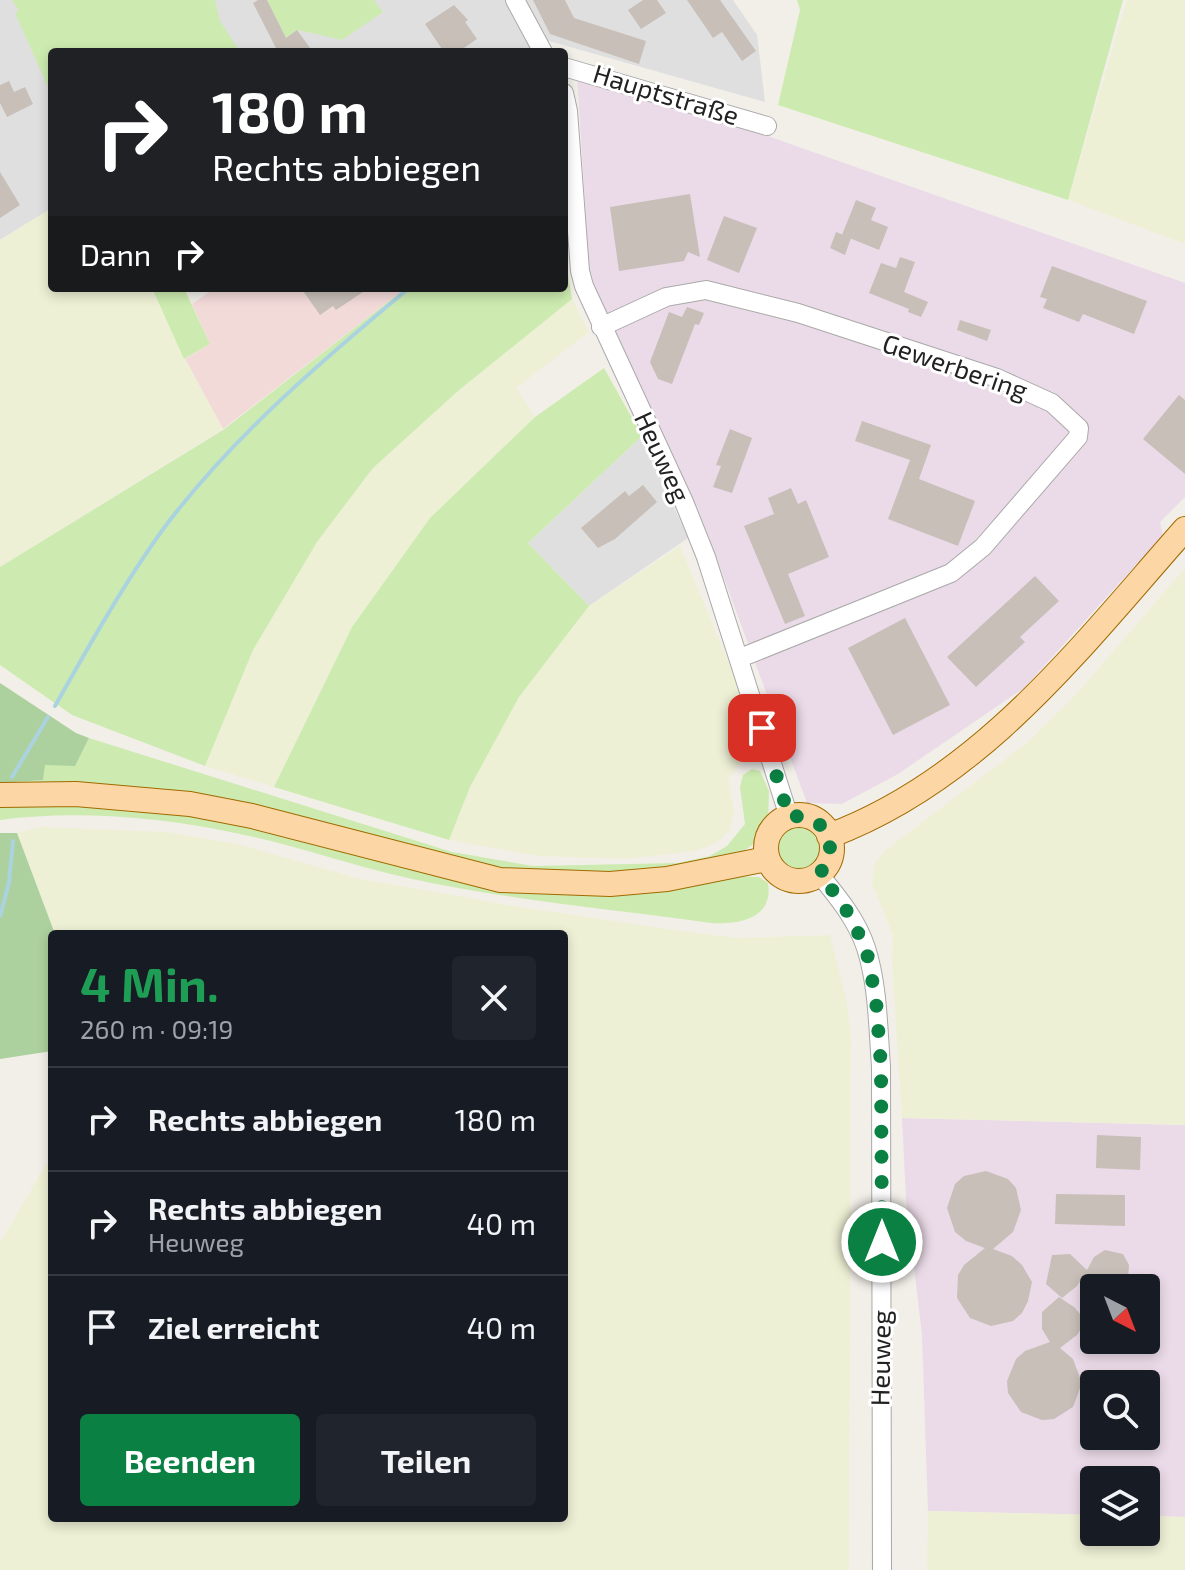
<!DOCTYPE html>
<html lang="de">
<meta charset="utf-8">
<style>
:root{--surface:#171b24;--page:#20242c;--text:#f1f3f6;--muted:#9ea1a6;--line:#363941;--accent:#0b8043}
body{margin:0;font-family:"Exo 2",sans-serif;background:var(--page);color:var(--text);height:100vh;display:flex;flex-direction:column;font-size:30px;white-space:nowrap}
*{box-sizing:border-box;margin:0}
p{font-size:26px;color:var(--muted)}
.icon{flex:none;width:44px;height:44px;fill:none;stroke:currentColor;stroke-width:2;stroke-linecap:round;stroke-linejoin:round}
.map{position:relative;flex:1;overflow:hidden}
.drawer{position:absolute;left:48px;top:930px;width:520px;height:592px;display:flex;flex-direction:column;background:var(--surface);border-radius:8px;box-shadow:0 4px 12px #0003}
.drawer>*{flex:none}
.banner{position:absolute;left:48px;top:48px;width:520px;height:244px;border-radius:8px;box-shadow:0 4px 12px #0003;background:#202124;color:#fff;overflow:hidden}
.needle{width:52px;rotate:138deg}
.controls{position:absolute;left:1080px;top:1274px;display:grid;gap:16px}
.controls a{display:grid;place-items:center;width:80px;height:80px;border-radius:8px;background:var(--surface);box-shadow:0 4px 12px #0003;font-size:40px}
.pin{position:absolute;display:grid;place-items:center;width:68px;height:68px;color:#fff;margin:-34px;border-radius:16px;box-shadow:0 4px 12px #0006}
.me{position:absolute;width:88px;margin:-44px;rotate:0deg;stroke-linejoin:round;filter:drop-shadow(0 0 6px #0008)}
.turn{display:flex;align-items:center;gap:28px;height:168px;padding:0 32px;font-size:36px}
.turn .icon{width:104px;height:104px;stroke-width:2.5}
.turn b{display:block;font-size:56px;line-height:68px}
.then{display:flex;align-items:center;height:76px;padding:0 32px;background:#0003;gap:16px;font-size:30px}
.round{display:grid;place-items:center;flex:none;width:84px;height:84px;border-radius:8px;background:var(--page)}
.headline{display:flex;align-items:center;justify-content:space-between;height:136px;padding:0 32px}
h1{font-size:48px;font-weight:700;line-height:60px;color:#1e9e55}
.action{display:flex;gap:16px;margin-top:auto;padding:16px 32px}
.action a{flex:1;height:92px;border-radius:8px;background:var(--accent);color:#fff;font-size:32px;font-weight:700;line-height:92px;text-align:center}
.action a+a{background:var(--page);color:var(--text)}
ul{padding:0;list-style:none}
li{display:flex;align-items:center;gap:24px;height:104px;padding:0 32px;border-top:2px solid var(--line)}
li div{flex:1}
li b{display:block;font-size:30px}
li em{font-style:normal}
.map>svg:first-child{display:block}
.residential{fill:#e0dfdf}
.commercial{fill:#f2dad9}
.industrial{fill:#ebdbe8;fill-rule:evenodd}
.farmland{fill:#eef0d5}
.grass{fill:#cdebb0}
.forest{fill:#add19e}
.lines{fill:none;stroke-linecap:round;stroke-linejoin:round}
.stream{stroke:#aad3df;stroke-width:4}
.building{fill:#c7bfb8}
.minor-casing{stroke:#a9a9a9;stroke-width:20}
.major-casing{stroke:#a06b00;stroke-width:26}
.minor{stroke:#fff;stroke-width:18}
.major{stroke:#fcd6a4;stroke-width:24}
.route{stroke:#0b8043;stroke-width:14;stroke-dasharray:0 25.2}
.labels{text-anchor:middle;stroke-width:6;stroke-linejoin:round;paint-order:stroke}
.street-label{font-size:26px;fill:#222;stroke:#fff}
</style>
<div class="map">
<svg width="1185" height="1570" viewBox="0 0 1185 1570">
<rect width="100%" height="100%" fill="#f2efe9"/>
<path class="residential" d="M 0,0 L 733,0 L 757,35 L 765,102 L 549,41 L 534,52 L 52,52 L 52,208 L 0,240 Z
M 642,436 L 688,538 L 589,606 L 528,543 Z"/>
<path class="commercial" d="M 215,288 L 406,288 L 223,429 L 185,359 L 210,344 L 192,304 Z"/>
<path class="industrial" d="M 577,75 L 765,135 L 1185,283 L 1185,497 L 1160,522 L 1163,535 L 1024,688 L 898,774 L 842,804 L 807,803 L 709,538 L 590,283 Z
M 902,1118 L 1185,1125 L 1185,1517 L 1146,1516 L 1146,1480 L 1094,1480 L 1094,1515 L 928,1511 L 922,1335 L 906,1199 ZM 1094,1288 L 1146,1288 L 1146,1340 L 1094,1340 ZM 1094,1384 L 1146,1384 L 1146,1436 L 1094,1436 Z"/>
<path class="farmland" d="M 1127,0 L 1185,0 L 1185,244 L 1068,200 Z
M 52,208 L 52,288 L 152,288 L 185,359 L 223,429 L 0,567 L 0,240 Z
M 572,299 L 589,332 L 516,388 L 535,417 L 430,518 L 352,627 L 274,787 L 205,766 L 253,650 L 317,542 L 373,468 L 458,391 Z
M 680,546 L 749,712 L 759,750 L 739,764 L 728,780 L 734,811 L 729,831 L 716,843 L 695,851 L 627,859 L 537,856 L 449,840 L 470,787 L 519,697 L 589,606 Z
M 1185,568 L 1185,1125 L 902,1118 L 892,963 L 893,936 L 872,883 L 875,862 L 892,845 L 1023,746 L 1072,699 Z
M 40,827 L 168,832 L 238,844 L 356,878 L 526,908 L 696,933 L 738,938 L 830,935 L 846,999 L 851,1033 L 849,1570 L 0,1570 L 0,1243 L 52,1154 L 52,1518 L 564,1518 L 564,934 L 55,934 L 17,833 Z
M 928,1511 L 1094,1515 L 1094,1532 L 1146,1532 L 1146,1516 L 1185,1517 L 1185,1570 L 927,1570 Z"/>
<path class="grass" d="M 12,0 L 215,0 L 220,21 L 240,52 L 52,52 L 52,96 L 15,13 L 19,11 Z
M 267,0 L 374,0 L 383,12 L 342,40 L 298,30 L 286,38 Z
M 797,0 L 1123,0 L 1068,200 L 778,105 L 800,10 Z
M 564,248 L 572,299 L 458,391 L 373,468 L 317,542 L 253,650 L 205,766 L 72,715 L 0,665 L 0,567 L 223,430 L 406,288 L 564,288 Z
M 152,288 L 184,288 L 210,344 L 184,359 Z
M 604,368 L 642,436 L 528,543 L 589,606 L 519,697 L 470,787 L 449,840 L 274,787 L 352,627 L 430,518 L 535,417 Z
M 89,738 L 452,852 L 533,866 L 678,863 L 710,856 L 727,846 L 745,824 L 740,787 L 743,775 L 752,769 L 760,771 L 769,791 L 768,828 L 760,840 L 734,857 L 693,869 L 544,875 L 0,783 L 43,780 L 44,765 L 75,765 Z
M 0,804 L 120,805 L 243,823 L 402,865 L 759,877 L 768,883 C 774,919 738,925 711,923 C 612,909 510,900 412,879 C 352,866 295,845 235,833 C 160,817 76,810 0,820 Z
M776 849a24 24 0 1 1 48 0a24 24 0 1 1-48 0Z"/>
<path class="forest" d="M 0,683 L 76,733 L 89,738 L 75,766 L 45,765 L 43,780 L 0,783 Z
M 0,833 L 17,833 L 55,934 L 52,934 L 52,1051 L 0,1059 Z"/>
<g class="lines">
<path class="stream" d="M 55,706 C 89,646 129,574 170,520 C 238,432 324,359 409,288
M 12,777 L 48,717
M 0,916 L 9,883 L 13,841"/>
</g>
<path class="building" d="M 258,0 L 267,0 L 286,38 L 297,30 L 313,52 L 278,52 L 253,3 Z
M 533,0 L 565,0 L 574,18 L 646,41 L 639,64 L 550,34 Z
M 643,0 L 657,0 L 666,13 L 641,29 L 628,10 Z
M 687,0 L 720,0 L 756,51 L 742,61 L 722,32 L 713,38 Z
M 454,5 L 468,20 L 465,22 L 477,39 L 458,52 L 444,52 L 425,24 Z
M 9,81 L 14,92 L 25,87 L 33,104 L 7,117 L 0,103 L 0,85 Z
M 0,172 L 20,205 L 0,218 Z
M 690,194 L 700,257 L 688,252 L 684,261 L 619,271 L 610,207 Z
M 856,200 L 876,208 L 871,220 L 888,227 L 879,250 L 842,235 Z
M 724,216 L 757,228 L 739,273 L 707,260 Z
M 836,232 L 851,238 L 845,255 L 830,248 Z
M 900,257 L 915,262 L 904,292 L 928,302 L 921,317 L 908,312 L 909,309 L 869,293 L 881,263 L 896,268 Z
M 1052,266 L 1147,301 L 1134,334 L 1083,314 L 1079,322 L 1043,308 L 1047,299 L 1040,297 Z
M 301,288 L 369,288 L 336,310 L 333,306 L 320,315 Z
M 687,307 L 704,313 L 699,325 L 695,324 L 672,384 L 658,379 L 650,362 L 669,312 L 682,317 Z
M 960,320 L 991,330 L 987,341 L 957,330 Z
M 1179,395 L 1185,400 L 1185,474 L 1143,439 Z
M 862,421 L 931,445 L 919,479 L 975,501 L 958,546 L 888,519 L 910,460 L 855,441 Z
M 730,429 L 752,438 L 732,493 L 713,487 L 721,466 L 716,465 Z
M 643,485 L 657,502 L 615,539 L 598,548 L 581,528 L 625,491 L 629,496 Z
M 791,488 L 798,504 L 806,500 L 829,557 L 788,574 L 805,616 L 785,624 L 744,526 L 774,514 L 768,498 Z
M 1035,576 L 1059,601 L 1020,637 L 1025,642 L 976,687 L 947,657 Z
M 905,618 L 950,705 L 893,735 L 848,648 Z
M 1097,1135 L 1141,1137 L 1140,1170 L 1096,1168 Z
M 986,1171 L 1008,1179 L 1016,1188 L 1021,1210 L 1013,1232 L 993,1249 L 1012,1256 L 1022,1265 L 1032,1282 L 1028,1301 L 1022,1313 L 1013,1321 L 991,1326 L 970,1318 L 957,1298 L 958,1275 L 964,1265 L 985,1248 L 966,1241 L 955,1232 L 947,1208 L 955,1184 L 964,1176 Z
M 1056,1194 L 1125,1195 L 1125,1226 L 1055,1224 Z
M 1105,1250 L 1123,1254 L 1129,1265 L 1128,1278 L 1119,1287 L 1101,1288 L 1085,1274 L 1077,1286 L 1062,1298 L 1046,1284 L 1052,1255 L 1070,1254 L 1087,1270 L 1094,1257 Z
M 1059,1297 L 1074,1307 L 1086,1321 L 1077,1335 L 1060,1348 L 1073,1359 L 1082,1383 L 1073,1407 L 1054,1419 L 1042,1420 L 1021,1412 L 1008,1393 L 1007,1381 L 1016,1359 L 1025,1351 L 1050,1342 L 1042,1329 L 1042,1312 Z"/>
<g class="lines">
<g class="minor-casing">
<path id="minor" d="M 515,0 L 543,52
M 564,67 L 767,126
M 564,93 L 568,111 L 580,271 L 584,286 L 684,502 L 706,557 L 789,817
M 601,327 L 666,297 L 706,290 L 798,313 L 997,378 L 1052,403 L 1079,428 L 1078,437 L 983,547 L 951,573 L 740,658
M 819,874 C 837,896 857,920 866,948 C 878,985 878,1028 881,1066 L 882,1570"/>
</g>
<g class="major-casing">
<path id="major" d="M 0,795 L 76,794 L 190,804 L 252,816 L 500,880 L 610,884 L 667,879 L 767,859
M766 848a33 33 0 1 1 66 0a33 33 0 1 1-66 0Z
M 829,836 C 982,779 1081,646 1185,529"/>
</g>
<use href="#minor" class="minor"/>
<use href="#major" class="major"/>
</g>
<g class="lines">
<path class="route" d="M 762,728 L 789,817 C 825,811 843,848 819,874 L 842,902 L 866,948 L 876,1000 L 881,1066 L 882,1242"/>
</g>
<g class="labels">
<g class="street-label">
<text transform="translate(666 95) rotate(17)" y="9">Hauptstraße</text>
<text transform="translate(955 367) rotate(19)" y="9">Gewerbering</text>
<text transform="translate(662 457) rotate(65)" y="9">Heuweg</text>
<text transform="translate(881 1358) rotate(-89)" y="9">Heuweg</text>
</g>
</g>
</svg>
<div class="controls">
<a><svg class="needle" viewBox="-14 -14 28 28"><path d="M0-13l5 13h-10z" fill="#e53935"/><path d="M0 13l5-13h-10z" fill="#9ea1a6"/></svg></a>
<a><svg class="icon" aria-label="search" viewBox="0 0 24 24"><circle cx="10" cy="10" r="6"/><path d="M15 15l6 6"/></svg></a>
<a><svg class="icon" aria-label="layers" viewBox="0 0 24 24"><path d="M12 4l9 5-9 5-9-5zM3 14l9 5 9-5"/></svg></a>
</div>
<div class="pin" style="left:762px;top:728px;background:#d93025"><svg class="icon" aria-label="arrive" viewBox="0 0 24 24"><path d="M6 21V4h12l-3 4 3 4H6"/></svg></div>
<svg class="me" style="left:882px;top:1242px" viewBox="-20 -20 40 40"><circle r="17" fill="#0b8043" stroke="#fff" stroke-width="3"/><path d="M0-11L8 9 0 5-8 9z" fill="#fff"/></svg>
<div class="banner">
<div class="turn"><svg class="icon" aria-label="right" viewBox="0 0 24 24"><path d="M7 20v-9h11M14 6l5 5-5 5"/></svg><div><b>180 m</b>Rechts abbiegen</div></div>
<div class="then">Dann<svg class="icon" aria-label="right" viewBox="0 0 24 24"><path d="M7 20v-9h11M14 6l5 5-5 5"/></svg></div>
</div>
<section class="drawer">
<div class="headline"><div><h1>4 Min.</h1><p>260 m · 09:19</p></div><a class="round"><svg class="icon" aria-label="close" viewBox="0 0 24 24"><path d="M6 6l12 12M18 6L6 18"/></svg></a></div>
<ul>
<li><svg class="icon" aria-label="right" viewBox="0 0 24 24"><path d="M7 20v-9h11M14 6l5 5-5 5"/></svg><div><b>Rechts abbiegen</b></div><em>180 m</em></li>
<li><svg class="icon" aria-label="right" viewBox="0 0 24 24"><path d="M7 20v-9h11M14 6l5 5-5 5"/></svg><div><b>Rechts abbiegen</b><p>Heuweg</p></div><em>40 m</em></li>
<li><svg class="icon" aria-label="arrive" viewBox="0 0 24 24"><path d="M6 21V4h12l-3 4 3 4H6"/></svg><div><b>Ziel erreicht</b></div><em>40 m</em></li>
</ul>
<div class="action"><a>Beenden</a><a>Teilen</a></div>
</section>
</div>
